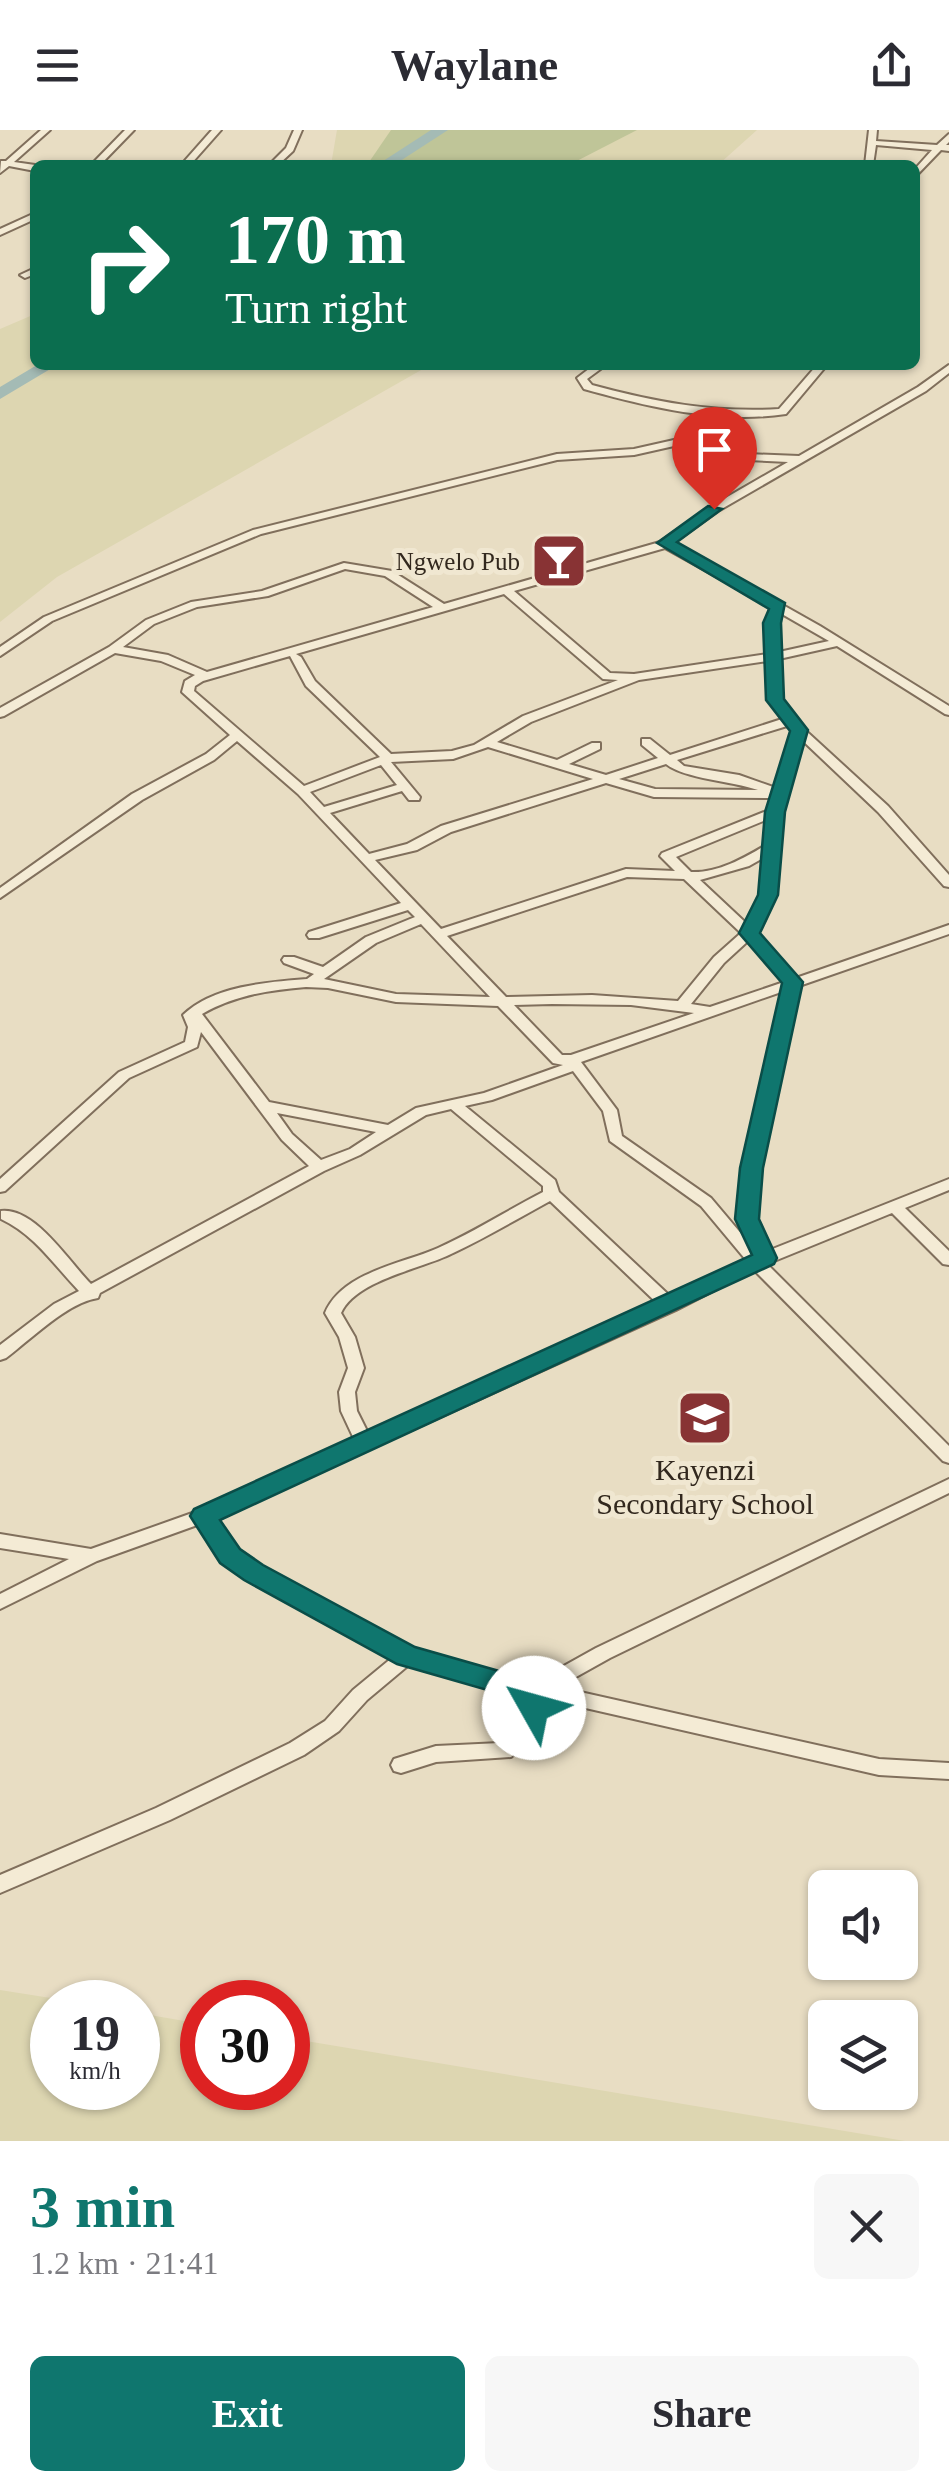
<!DOCTYPE html>
<meta charset="utf-8">
<style>
:root{--surface:#fff;--page:#f7f7f7;--text:#2b2b33;--muted:#7c7c81;--accent:#0f766e}
body{margin:0;font-family:Georgia,serif;background:var(--page);color:var(--text);height:100vh;display:flex;flex-direction:column;font-size:38px;white-space:nowrap}
*{box-sizing:border-box;margin:0}
p{font-size:32px;color:var(--muted)}
.icon{flex:none;width:55px;height:55px;fill:none;stroke:currentColor;stroke-width:2;stroke-linecap:round;stroke-linejoin:round}
.map{position:relative;height:2011px;overflow:hidden}
.panel{display:flex;flex-direction:column;background:var(--surface);flex:1}
.panel>*{flex:none}
.guide{position:absolute;left:30px;top:30px;width:890px;height:210px;border-radius:15px;box-shadow:0 2px 8px #0004;background:#0b6e4f;color:#fff;overflow:hidden}
.fabs{position:absolute;left:808px;top:1740px;display:grid;gap:20px}
.fabs a{display:grid;place-items:center;width:110px;height:110px;border-radius:15px;background:var(--surface);box-shadow:0 2px 8px #0004;font-size:50px}
.speed{position:absolute;left:30px;top:1850px;display:flex;gap:20px;font-size:50px;font-weight:700;text-align:center}
.speed>*{display:grid;place-content:center;width:130px;height:130px;border-radius:50%;background:var(--surface);box-shadow:0 2px 8px #0004;line-height:1}
.speed small{font-size:25px;font-weight:400}
.speed .limit{border:15px solid #d22;background:#fff;color:#111}
.pin{position:absolute;display:grid;place-items:center;width:85px;height:85px;color:#fff;margin:-102px -42px;border-radius:50% 50% 50% 0;rotate:-45deg;box-shadow:0 0 10px #0007}
.pin .icon{rotate:45deg}
.me{position:absolute;width:110px;margin:-55px;rotate:308deg;stroke-linejoin:round;filter:drop-shadow(0 0 8px #0008)}
.turn{display:flex;align-items:center;gap:35px;height:210px;padding:0 30px;font-size:45px}
.turn .icon{width:130px;height:130px;stroke-width:2.5}
.turn b{display:block;font-size:70px;line-height:85px}
.round{display:grid;place-items:center;flex:none;width:105px;height:105px;border-radius:15px;background:var(--page)}
.head{display:flex;align-items:center;justify-content:space-between;height:170px;padding:0 30px}
h1{font-size:60px;font-weight:800;line-height:75px;color:var(--accent)}
.button{display:flex;gap:20px;margin-top:auto;padding:20px 30px}
.button a{flex:1;height:115px;border-radius:15px;background:var(--accent);color:#fff;font-size:40px;font-weight:800;line-height:115px;text-align:center}
.button a+a{background:var(--page);color:var(--text)}
header{display:flex;justify-content:space-between;align-items:center;height:130px;padding:0 30px;background:var(--surface);font-size:45px;font-weight:800}
.map>svg:first-child{display:block}
.farmland{fill:#ddd6b1}
.green{fill:#bfc598}
.lines{fill:none;stroke-linecap:round;stroke-linejoin:round}
.river{fill:#a4bbb5;fill-rule:evenodd}
.minor-casing{stroke:#806f5c;stroke-width:4}
.minor{fill:#f4ebd5;fill-rule:evenodd}
.route{fill:#0f766e;stroke:#0a4d48;stroke-width:2.5}
.labels{text-anchor:middle;stroke-width:10;stroke-linejoin:round;paint-order:stroke}
.far-poi-label{font-size:25px;fill:#32281e;stroke:#f0e7d1;text-anchor:end}
.poi-label{font-size:30px;fill:#32281e;stroke:#f0e7d1}
</style>
<header><svg class="icon" aria-label="menu" viewBox="0 0 24 24"><path d="M4 6h16M4 12h16M4 18h16"/></svg>Waylane<svg class="icon" aria-label="share" viewBox="0 0 24 24"><path d="M12 15V3M7 8l5-5 5 5M5 13v7h14v-7"/></svg></header>
<div class="map">
<svg width="949" height="2011" viewBox="0 0 949 2011">
<rect width="100%" height="100%" fill="#e8ddc3"/>
<path class="farmland" d="M 337,0 L 757,0 L 718,35 L 331,35 Z
M 35,184 L 35,235 L 430,235 L 57,447 L 0,492 L 0,199 Z
M 0,1860 L 76,1872 L 52,1872 L 52,1958 L 138,1958 L 138,1883 L 202,1894 L 202,1958 L 288,1958 L 288,1908 L 905,2011 L 0,2011 Z"/>
<path class="green" d="M 391,0 L 637,0 L 569,35 L 367,35 Z"/>
<g class="lines">
<path class="river" d="M 431,0 L 448,0 L 394,35 L 377,35 Z
M 37,235 L 57,235 L 0,269 L 0,257 Z"/>
<g class="minor-casing">
<path id="minor" d="M 41,0 L 50,0 L 14,32 L 35,35 L 35,41 L 9,36 L 0,43 L 1,31 L 6,31 Z
M 125,0 L 134,0 L 100,35 L 91,35 Z
M 212,0 L 221,0 L 190,35 L 181,35 Z
M 294,0 L 302,0 L 293,21 L 278,35 L 269,35 L 286,18 Z
M 869,0 L 877,0 L 876,11 L 937,15 L 949,4 L 949,12 L 946,15 L 949,15 L 949,21 L 941,20 L 915,47 L 915,39 L 932,20 L 876,15 L 873,35 L 865,35 Z
M 35,83 L 35,89 L 0,105 L 0,99 Z
M 35,138 L 35,144 L 25,148 L 20,145 Z
M 594,235 L 606,235 L 587,249 L 592,255 C 654,272 714,283 779,279 L 817,235 L 827,235 L 786,284 C 718,294 649,277 584,259 L 577,248 Z
M 949,235 L 949,243 L 926,261 L 718,381 L 673,413 L 820,496 L 949,576 L 949,585 L 945,584 L 837,516 L 779,529 L 781,570 L 793,589 L 888,676 L 949,745 L 949,757 L 944,756 L 878,682 L 802,610 L 781,682 L 775,765 L 756,803 L 796,848 L 949,795 L 949,804 L 799,856 L 760,1038 L 755,1089 L 770,1120 L 949,1049 L 949,1060 L 905,1078 L 949,1121 L 949,1135 L 943,1134 L 892,1083 L 767,1134 L 949,1316 L 949,1333 L 943,1331 L 754,1140 L 676,1180 L 215,1389 L 236,1421 L 260,1438 L 413,1521 L 454,1534 L 535,1552 L 596,1518 L 949,1349 L 949,1363 L 610,1528 L 558,1557 L 879,1629 L 949,1633 L 949,1649 L 879,1645 L 546,1569 L 537,1603 L 511,1627 L 436,1632 L 401,1643 L 394,1641 L 391,1635 L 394,1629 L 436,1616 L 500,1613 L 521,1594 L 528,1568 L 525,1564 L 454,1548 L 410,1534 L 367,1570 L 339,1601 L 304,1625 L 170,1690 L 0,1763 L 0,1745 L 156,1678 L 290,1613 L 325,1591 L 353,1560 L 393,1527 L 248,1448 L 224,1431 L 200,1394 L 97,1431 L 0,1479 L 0,1464 L 69,1429 L 0,1418 L 0,1404 L 91,1419 L 198,1381 L 355,1311 L 341,1281 L 339,1262 L 348,1238 L 339,1207 L 325,1183 C 342,1142 402,1134 438,1118 C 474,1102 508,1080 543,1062 L 543,1056 L 451,979 L 426,985 L 360,1025 L 324,1041 L 100,1163 L 98,1168 C 68,1172 30,1210 6,1228 L 0,1230 L 0,1215 L 54,1174 L 79,1161 C 53,1134 35,1105 1,1089 L 1,1081 C 35,1077 69,1132 91,1154 L 309,1036 L 282,1010 L 201,902 L 197,917 L 129,948 L 5,1061 L 0,1062 L 0,1049 L 119,942 L 185,912 L 188,897 L 183,885 C 213,856 267,852 307,849 L 314,844 L 284,833 L 282,830 L 284,827 L 294,827 L 323,837 L 366,807 L 415,787 L 408,780 L 319,808 L 309,808 L 307,805 L 309,802 L 401,773 L 298,664 L 237,611 L 214,630 L 142,670 L 0,768 L 0,758 L 132,664 L 206,624 L 230,605 L 182,562 L 185,551 L 195,545 L 161,531 L 115,523 L 4,586 L 0,587 L 0,578 L 109,517 L 146,490 L 191,472 L 262,461 L 344,433 L 392,441 L 444,474 L 660,412 L 710,377 L 788,332 L 748,330 L 674,316 L 634,325 L 557,330 L 261,404 L 52,491 L 0,526 L 0,517 L 44,487 L 253,400 L 557,324 L 634,319 L 674,310 L 748,324 L 799,326 L 918,257 ZM 665,418 L 773,478 L 766,493 L 767,524 L 634,544 L 610,543 L 514,461 ZM 345,439 L 385,446 L 433,477 L 207,542 L 168,525 L 123,517 L 154,494 L 197,477 L 268,466 ZM 504,464 L 603,549 L 618,550 L 523,586 L 474,615 L 452,621 L 391,624 L 315,551 L 301,527 L 296,524 ZM 782,484 L 829,511 L 779,522 L 778,493 ZM 290,526 L 306,556 L 380,627 L 304,656 L 194,561 L 195,556 L 203,551 ZM 768,531 L 769,570 L 782,589 L 670,625 L 650,609 L 642,609 L 642,615 L 658,628 L 606,645 L 569,634 L 600,619 L 600,613 L 592,613 L 557,630 L 497,612 L 531,592 L 639,550 ZM 787,596 L 793,601 L 776,658 L 739,645 L 684,636 L 677,630 ZM 488,617 L 593,649 L 441,696 L 407,714 L 369,724 L 330,683 L 402,661 L 409,670 L 419,670 L 420,667 L 391,632 L 453,629 ZM 666,634 C 685,649 732,651 758,660 L 655,659 L 619,649 ZM 381,635 L 397,655 L 324,677 L 310,662 ZM 606,653 L 654,667 L 773,668 L 769,680 L 662,723 L 660,726 L 675,741 L 626,739 L 441,799 L 375,730 L 417,720 L 451,702 ZM 768,689 L 766,715 C 744,728 718,743 691,742 L 676,727 ZM 765,727 L 761,765 L 747,794 L 700,750 L 749,736 ZM 627,747 L 684,749 L 741,803 L 714,827 L 678,871 L 592,865 L 506,867 L 447,806 ZM 421,794 L 490,867 L 396,864 L 324,849 L 376,813 ZM 748,811 L 784,852 L 710,877 L 691,874 L 724,833 ZM 306,857 L 328,858 L 396,872 L 498,876 L 553,933 L 563,935 L 484,963 L 416,978 L 388,995 L 269,972 L 202,884 C 235,865 270,860 306,857 ZM 784,861 L 744,1038 L 739,1089 L 754,1119 L 711,1068 L 622,1006 L 617,980 L 581,932 ZM 552,874 L 631,875 L 694,883 L 571,925 L 562,925 L 514,875 ZM 573,941 L 603,981 L 610,1011 L 701,1076 L 746,1130 L 672,1168 L 559,1062 L 555,1050 L 465,976 L 492,970 ZM 277,983 L 376,1002 L 350,1019 L 321,1030 L 292,1004 ZM 550,1071 L 659,1175 L 369,1305 L 357,1281 L 355,1262 L 364,1238 L 355,1207 L 341,1183 C 356,1150 421,1139 451,1124 C 485,1108 517,1089 550,1071 Z"/>
</g>
<use href="#minor" class="minor"/>
</g>
<path class="route" d="M 708,376 L 722,379 L 677,412 L 785,473 L 781,493 L 784,569 L 808,600 L 785,682 L 778,765 L 760,803 L 803,852 L 763,1038 L 759,1089 L 777,1128 L 774,1134 L 220,1390 L 240,1419 L 263,1435 L 415,1517 L 548,1555 L 552,1564 L 544,1586 L 524,1586 L 522,1570 L 397,1534 L 244,1450 L 220,1433 L 190,1386 L 194,1379 L 752,1125 L 735,1089 L 740,1038 L 782,853 L 739,803 L 758,765 L 765,682 L 790,601 L 766,570 L 763,493 L 769,479 L 657,413 Z"/>
<defs>
<g id="bar-square" transform="scale(2.875)"><rect x="-9" y="-9" width="18" height="18" rx="4" fill="#883334" stroke="#f0e7d1"/><path d="M-6-5H6L.8 .8V4.5H3.5V6h-7V4.5H-.8V.8Z" fill="#fff"/></g>
<g id="school-square" transform="scale(2.875)"><rect x="-9" y="-9" width="18" height="18" rx="4" fill="#883334" stroke="#f0e7d1"/><path d="M0-5L7-2L0 1L-7-2ZM-4 1L0 2.5L4 1V4Q0 6-4 4Z" fill="#fff"/></g>
</defs>
<g fill-rule="evenodd">
<use href="#bar-square" x="559" y="431"/>
<use href="#school-square" x="705" y="1288"/>
</g>
<g class="labels">
<g class="far-poi-label">
<text x="520" y="440">Ngwelo Pub</text>
</g>
<g class="poi-label">
<text x="705" y="1350">Kayenzi<tspan x="705" dy="34">Secondary School</tspan></text>
</g>
</g>
</svg>
<div class="fabs">
<a><svg class="icon" aria-label="sound" viewBox="0 0 24 24"><path d="M4 9h4l5-4v14l-5-4H4zM17 9q2 3 0 6"/></svg></a>
<a><svg class="icon" aria-label="layers" viewBox="0 0 24 24"><path d="M12 4l9 5-9 5-9-5zM3 14l9 5 9-5"/></svg></a>
</div>
<div class="speed"><div>19<small>km/h</small></div><div class="limit">30</div></div>
<div class="pin" style="left:714px;top:379px;background:#d93025"><svg class="icon" aria-label="arrive" viewBox="0 0 24 24"><path d="M6 21V4h12l-3 4 3 4H6"/></svg></div>
<svg class="me" style="left:534px;top:1578px" viewBox="-20 -20 40 40"><circle r="19" fill="#fff"/><path d="M0-13L10 11 0 6-10 11z" fill="#0f766e"/></svg>
<div class="guide">
<div class="turn"><svg class="icon" aria-label="right" viewBox="0 0 24 24"><path d="M7 20v-9h11M14 6l5 5-5 5"/></svg><div><b>170 m</b>Turn right</div></div>
</div>
</div>
<section class="panel">
<div class="head"><div><h1>3 min</h1><p>1.2 km · 21:41</p></div><a class="round"><svg class="icon" aria-label="close" viewBox="0 0 24 24"><path d="M6 6l12 12M18 6L6 18"/></svg></a></div>
<div class="button"><a>Exit</a><a>Share</a></div>
</section>
